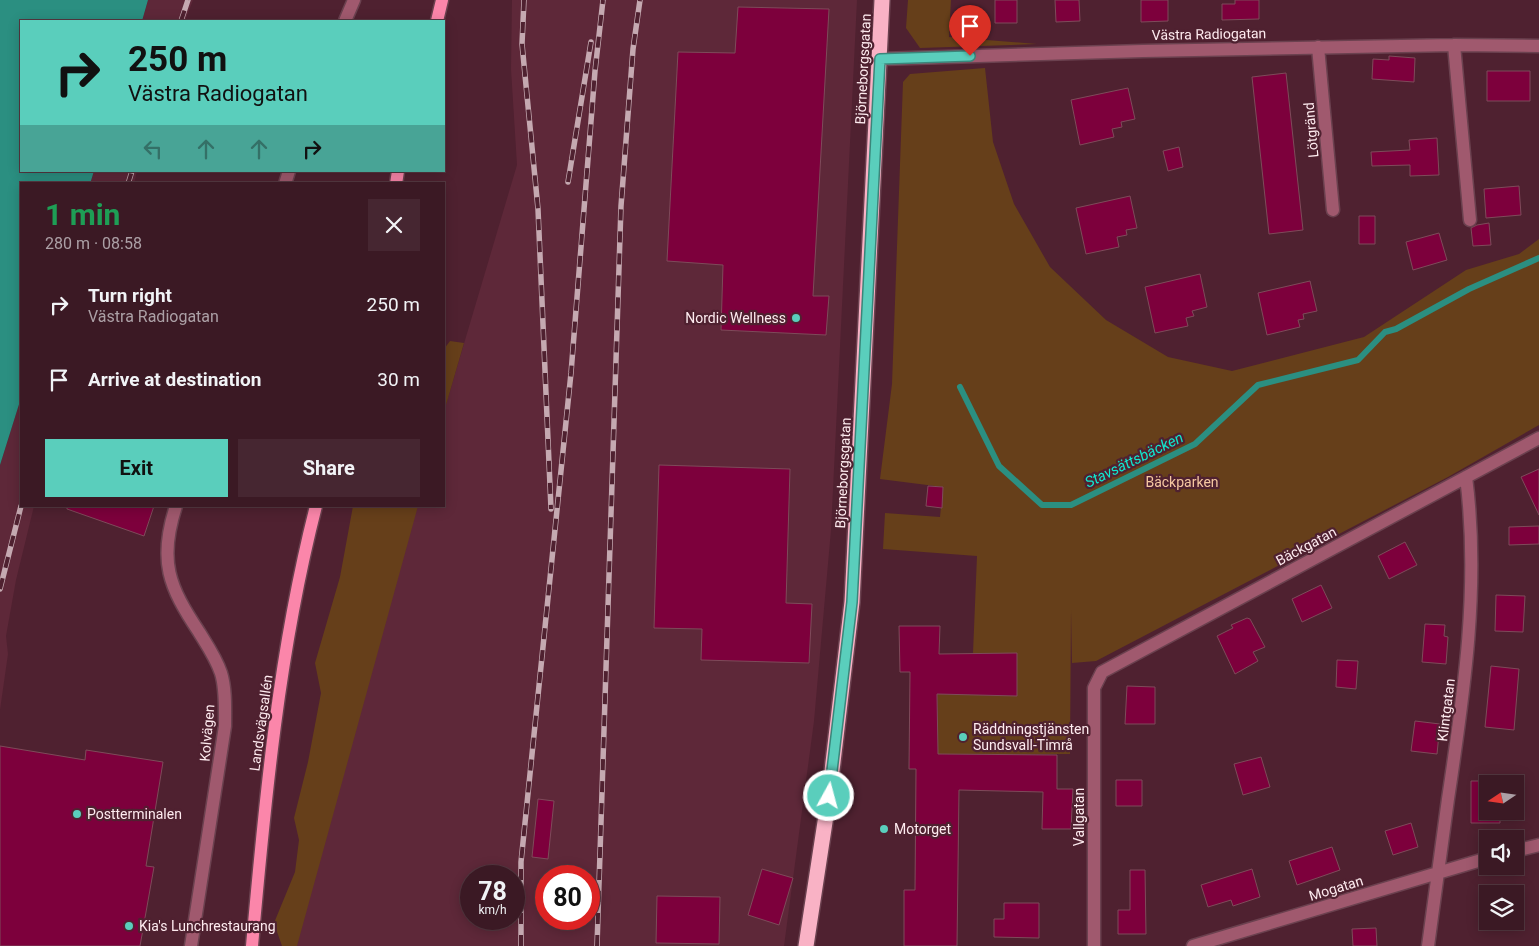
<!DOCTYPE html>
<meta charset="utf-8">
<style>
:root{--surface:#3b1924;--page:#462631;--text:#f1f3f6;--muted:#aca0a6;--line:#543841;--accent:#5acebc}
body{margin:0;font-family:Roboto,sans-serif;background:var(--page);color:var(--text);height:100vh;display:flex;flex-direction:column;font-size:19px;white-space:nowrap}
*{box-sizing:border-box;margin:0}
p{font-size:16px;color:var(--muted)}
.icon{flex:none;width:28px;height:28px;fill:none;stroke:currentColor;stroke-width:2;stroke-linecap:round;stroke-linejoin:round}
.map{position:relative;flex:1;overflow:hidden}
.panel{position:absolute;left:20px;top:182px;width:425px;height:325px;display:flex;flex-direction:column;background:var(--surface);border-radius:0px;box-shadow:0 2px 12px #0003,0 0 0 1px var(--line)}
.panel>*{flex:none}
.hud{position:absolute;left:20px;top:20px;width:425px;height:152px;border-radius:0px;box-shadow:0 2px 12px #0003,0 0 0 1px var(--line);background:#5acebc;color:#111;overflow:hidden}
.needle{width:32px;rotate:257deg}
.fabs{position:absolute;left:1479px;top:775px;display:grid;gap:10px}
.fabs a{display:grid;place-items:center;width:45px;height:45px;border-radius:0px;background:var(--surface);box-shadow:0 2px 12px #0003,0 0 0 1px var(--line);font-size:25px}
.speed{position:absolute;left:460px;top:865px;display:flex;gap:10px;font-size:25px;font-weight:700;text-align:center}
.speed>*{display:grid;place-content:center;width:65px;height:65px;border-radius:50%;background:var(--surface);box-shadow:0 2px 12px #0003,0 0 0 1px var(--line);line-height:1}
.speed small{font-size:12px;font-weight:400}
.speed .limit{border:8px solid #d22;background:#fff;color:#111}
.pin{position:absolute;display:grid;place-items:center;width:42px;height:42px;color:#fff;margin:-51px -21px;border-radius:50% 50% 50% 0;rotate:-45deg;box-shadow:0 0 5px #0007}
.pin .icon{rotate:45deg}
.me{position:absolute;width:55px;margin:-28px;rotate:7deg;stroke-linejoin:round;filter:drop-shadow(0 0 4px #0008)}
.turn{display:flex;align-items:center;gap:18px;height:105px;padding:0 25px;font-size:22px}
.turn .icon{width:65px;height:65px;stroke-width:2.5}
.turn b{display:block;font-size:35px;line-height:42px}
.lanes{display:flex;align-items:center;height:48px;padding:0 25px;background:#0003;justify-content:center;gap:25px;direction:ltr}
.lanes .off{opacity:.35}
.round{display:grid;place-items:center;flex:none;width:52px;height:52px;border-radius:0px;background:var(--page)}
.summary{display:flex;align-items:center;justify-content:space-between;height:85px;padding:0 25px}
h1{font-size:30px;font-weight:700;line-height:38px;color:#1e9e55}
.action{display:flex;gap:10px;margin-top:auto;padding:10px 25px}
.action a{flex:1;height:58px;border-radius:0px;background:var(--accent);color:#111;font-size:20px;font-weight:700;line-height:58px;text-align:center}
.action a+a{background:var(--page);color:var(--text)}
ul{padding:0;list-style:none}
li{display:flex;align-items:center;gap:15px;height:75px;padding:0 25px}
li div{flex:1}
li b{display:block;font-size:19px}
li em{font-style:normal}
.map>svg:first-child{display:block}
.built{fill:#5e2839;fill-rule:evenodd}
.green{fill:#663f1a}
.water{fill:#2b8f81}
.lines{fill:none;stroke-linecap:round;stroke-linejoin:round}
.stream{stroke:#2b8f81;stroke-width:6}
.building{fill:#7d003c;stroke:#7e4b5a}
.minor-casing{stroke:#6b414f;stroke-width:15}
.major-casing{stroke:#6b414f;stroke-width:15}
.highway-casing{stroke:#6b414f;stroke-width:18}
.minor{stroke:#a0596e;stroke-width:12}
.major{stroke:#fb86aa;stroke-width:12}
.highway{stroke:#f9b2c5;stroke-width:15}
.rail-casing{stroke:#c5a9b1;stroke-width:5.5}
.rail{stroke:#4f2130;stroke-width:4;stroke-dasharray:11;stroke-linecap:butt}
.route-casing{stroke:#3a867a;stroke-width:12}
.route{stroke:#5acebc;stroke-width:9}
.poi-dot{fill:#5acebc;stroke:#4f2130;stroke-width:2}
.labels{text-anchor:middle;stroke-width:4.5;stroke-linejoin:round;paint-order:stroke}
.street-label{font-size:14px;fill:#feebef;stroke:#4f2130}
.poi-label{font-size:14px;fill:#feebef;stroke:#4f2130;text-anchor:start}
.park-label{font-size:14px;fill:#f6c8a1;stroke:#4f2130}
.water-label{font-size:15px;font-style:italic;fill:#11e6ce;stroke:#4f2130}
</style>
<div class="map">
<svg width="1539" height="946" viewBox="0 0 1539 946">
<rect width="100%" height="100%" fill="#4f2130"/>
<path class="built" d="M 148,0 L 193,0 L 185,21 L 142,21 Z
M 512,0 L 857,0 L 831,530 L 814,721 L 784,946 L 292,946 L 417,506 L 444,506 L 444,411 L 517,165 L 511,69 ZM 471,876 L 514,876 L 514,919 L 471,919 ZM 546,876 L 589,876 L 589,919 L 546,919 Z
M 94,171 L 137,171 L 134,184 L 90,184 Z
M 21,398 L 21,506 L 34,506 L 16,580 L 6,636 L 8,654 L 0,710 L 0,465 Z"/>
<path class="green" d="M 908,0 L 951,0 L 949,37 L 1037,44 L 920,48 L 906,28 Z
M 985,68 L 993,142 L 1014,204 L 1050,267 L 1106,320 L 1168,357 L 1232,371 L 1364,337 L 1466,270 L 1519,254 L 1539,239 L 1539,425 L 1448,477 L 1096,661 L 1072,663 L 1071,610 L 1070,754 L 938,754 L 937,673 L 946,694 L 1016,696 L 1017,654 L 973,653 L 977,556 L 883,549 L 885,513 L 940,517 L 943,487 L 880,479 L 892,384 L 903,82 L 910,74 Z
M 450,341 L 464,343 L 444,412 L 444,349 Z
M 353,506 L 418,506 L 297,946 L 282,946 L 274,923 L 295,872 L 299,840 L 294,818 L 308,762 L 321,693 L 315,663 L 340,577 Z"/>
<path class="water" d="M 0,0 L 148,0 L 142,21 L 21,21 L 21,171 L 94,171 L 90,184 L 21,184 L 21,398 L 0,465 Z"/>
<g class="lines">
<path class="stream" d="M 960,387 L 999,466 L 1042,505 L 1071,505 L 1195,444 L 1258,385 L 1358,360 L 1385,332 L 1396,329 L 1469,289 L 1539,258"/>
</g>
<path class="building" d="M 995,0 L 1017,0 L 1017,23 L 995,23 Z
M 1055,0 L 1079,0 L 1080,21 L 1056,22 Z
M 1141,0 L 1168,0 L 1168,21 L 1141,22 Z
M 1235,0 L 1259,0 L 1259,19 L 1222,20 L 1222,4 L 1235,4 Z
M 738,7 L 829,9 L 813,296 L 829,296 L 826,335 L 721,330 L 723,265 L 667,261 L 678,52 L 735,53 Z
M 1389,56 L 1415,58 L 1414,82 L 1372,79 L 1373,59 L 1389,60 Z
M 1487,71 L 1530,71 L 1530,101 L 1487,101 Z
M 1286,73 L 1303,230 L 1269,234 L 1252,77 Z
M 1128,88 L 1135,119 L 1121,122 L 1122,127 L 1112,129 L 1114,137 L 1080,145 L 1071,100 Z
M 1437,138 L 1439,175 L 1410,176 L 1410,165 L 1372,166 L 1371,152 L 1410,150 L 1409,140 Z
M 1179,147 L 1183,167 L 1168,171 L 1163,151 Z
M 1519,186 L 1521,215 L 1486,218 L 1484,189 Z
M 1130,196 L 1137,228 L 1126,230 L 1127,235 L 1117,237 L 1119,247 L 1086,254 L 1076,208 Z
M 1359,216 L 1375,216 L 1375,244 L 1359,244 Z
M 1489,223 L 1491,245 L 1473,246 L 1471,228 L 1477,225 Z
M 1439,233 L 1447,260 L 1413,270 L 1406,242 Z
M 1200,274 L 1207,307 L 1192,311 L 1194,316 L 1186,318 L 1188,326 L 1155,333 L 1145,287 Z
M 1310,281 L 1317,311 L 1303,314 L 1304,319 L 1298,320 L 1300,327 L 1267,335 L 1258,293 Z
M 659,465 L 790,469 L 786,603 L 812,604 L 809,663 L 701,660 L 702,629 L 654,628 Z
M 1539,469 L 1539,515 L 1521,477 Z
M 928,486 L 943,487 L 942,508 L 926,506 Z
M 67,506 L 154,506 L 144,536 L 67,509 Z
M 1539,526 L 1539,544 L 1509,545 L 1509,527 Z
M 1405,542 L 1417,565 L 1389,579 L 1378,556 Z
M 1321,585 L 1332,608 L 1302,622 L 1292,599 Z
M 1496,595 L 1525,596 L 1523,632 L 1495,631 Z
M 1247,618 L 1250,619 L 1265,647 L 1253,652 L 1258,661 L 1235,674 L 1217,636 L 1233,628 L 1231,625 Z
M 1425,624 L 1445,625 L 1444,636 L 1448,637 L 1446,664 L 1422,662 Z
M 899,626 L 940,626 L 939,654 L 1017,653 L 1017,696 L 937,694 L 938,754 L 1057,755 L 1057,789 L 1073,789 L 1071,829 L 1042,829 L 1043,792 L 959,790 L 957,946 L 904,946 L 904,890 L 915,890 L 916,769 L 909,769 L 910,672 L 900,672 Z
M 1337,660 L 1358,661 L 1356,689 L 1336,687 Z
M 1491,666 L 1519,669 L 1514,730 L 1485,727 Z
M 1127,686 L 1155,687 L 1155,724 L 1125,724 Z
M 1415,721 L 1440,724 L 1437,754 L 1411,751 Z
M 0,746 L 85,760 L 86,750 L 163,762 L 146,866 L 154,867 L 140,946 L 0,946 Z
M 1261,757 L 1270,787 L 1243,795 L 1234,764 Z
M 1116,780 L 1142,780 L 1142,806 L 1116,806 Z
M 1471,781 L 1501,781 L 1501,784 L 1488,784 L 1488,811 L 1500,811 L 1500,823 L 1471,823 Z
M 538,799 L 554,801 L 548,859 L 532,857 Z
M 1411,823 L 1418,847 L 1393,855 L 1385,831 Z
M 1332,847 L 1340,870 L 1297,885 L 1289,861 Z
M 762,869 L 793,878 L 779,925 L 748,915 Z
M 1252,869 L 1260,897 L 1233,906 L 1231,900 L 1208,907 L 1201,885 Z
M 1130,870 L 1145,870 L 1146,934 L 1118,934 L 1118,910 L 1130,910 Z
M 657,896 L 720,897 L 719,944 L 656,943 Z
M 1004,903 L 1039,903 L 1039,938 L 994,937 L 994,919 L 1004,919 Z
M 1376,928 L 1377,946 L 1353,946 L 1352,929 Z"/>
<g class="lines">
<g class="minor-casing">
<path id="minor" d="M 345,21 L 354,0
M 1454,45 L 1470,220
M 1318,47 L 1333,210
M 880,59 L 1143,51 L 1454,45 L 1539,46
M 285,184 L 289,171
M 176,506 C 158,561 169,587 199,632 C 207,645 216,658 221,673 C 226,689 225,709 225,726 L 191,946
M 1515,851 L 1539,845
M 1094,946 L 1094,688 L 1102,672 L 1539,438
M 1193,946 L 1488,858
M 1428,946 C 1435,897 1441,848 1448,799 C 1464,693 1480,585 1466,477"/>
</g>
<g class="major-casing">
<path id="major" d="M 437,21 L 442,0
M 396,184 L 398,171
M 252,946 C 265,799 279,650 316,506"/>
</g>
<g class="highway-casing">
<path id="highway" d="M 806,946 L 829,796 L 852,602 L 882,0"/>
</g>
<use href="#minor" class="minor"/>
<use href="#major" class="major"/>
<use href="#highway" class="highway"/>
<g class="rail-casing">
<path id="rail" d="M 524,0 L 522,44 L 538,209 L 551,509
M 181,21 L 188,0
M 568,182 L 591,42
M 128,184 L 132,171
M 0,589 L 21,506
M 521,946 L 521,862 L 571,373 L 595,71 L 603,0
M 597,946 L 621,206 L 633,49 L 640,0"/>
</g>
<use href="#rail" class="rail"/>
</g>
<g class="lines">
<g class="route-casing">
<path id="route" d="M 829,796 L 852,602 L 880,59 L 970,56"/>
</g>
<use href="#route" class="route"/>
</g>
<g class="poi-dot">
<circle cx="796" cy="318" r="5"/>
<circle cx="963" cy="737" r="5"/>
<circle cx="77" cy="814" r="5"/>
<circle cx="884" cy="829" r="5"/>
<circle cx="129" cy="926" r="5"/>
</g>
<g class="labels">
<g class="street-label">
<text transform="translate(1209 34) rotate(-1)" y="5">Västra Radiogatan</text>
<text transform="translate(863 69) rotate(-87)" y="5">Björneborgsgatan</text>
<text transform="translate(1311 130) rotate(-95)" y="5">Lötgränd</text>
<text transform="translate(843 473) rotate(-87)" y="5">Björneborgsgatan</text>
<text transform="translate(1306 546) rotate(-28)" y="5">Bäckgatan</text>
<text transform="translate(1446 710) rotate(-83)" y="5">Klintgatan</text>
<text transform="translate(261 723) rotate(-82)" y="5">Landsvägsallén</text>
<text transform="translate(207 733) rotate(-85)" y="5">Kolvägen</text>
<text transform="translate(1079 817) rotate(-90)" y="5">Vallgatan</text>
<text transform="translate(1336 888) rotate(-17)" y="5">Mogatan</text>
</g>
<g class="poi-label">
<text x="786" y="323" text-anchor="end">Nordic Wellness</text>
<text x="973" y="734">Räddningstjänsten<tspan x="973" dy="16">Sundsvall-Timrå</tspan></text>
<text x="87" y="819">Postterminalen</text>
<text x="894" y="834">Motorget</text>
<text x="139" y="931">Kia's Lunchrestaurang</text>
</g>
<g class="park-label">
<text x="1182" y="487">Bäckparken</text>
</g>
<g class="water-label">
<text transform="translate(1134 460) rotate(-26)" y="5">Stavsättsbäcken</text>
</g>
</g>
</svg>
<div class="fabs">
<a><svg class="needle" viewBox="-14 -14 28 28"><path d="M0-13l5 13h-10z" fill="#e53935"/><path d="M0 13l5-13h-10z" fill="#aca0a6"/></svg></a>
<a><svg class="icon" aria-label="sound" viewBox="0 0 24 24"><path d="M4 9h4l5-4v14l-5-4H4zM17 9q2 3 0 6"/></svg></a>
<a><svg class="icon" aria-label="layers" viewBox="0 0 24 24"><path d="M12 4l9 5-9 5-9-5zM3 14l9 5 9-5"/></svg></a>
</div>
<div class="speed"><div>78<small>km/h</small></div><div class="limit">80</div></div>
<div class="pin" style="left:970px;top:56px;background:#d93025"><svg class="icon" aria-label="arrive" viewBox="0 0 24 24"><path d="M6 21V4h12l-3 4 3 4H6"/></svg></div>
<svg class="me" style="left:829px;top:796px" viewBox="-20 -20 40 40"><circle r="17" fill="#5acebc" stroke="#fff" stroke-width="3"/><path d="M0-11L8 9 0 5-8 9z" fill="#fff"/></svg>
<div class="hud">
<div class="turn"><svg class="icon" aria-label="right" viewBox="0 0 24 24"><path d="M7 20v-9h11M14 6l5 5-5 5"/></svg><div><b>250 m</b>Västra Radiogatan</div></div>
<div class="lanes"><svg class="icon off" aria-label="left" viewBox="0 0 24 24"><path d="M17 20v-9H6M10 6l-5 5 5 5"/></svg><svg class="icon off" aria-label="ahead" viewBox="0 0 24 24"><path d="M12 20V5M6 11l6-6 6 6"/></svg><svg class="icon off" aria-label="ahead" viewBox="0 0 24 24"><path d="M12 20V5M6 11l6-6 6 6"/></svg><svg class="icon" aria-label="right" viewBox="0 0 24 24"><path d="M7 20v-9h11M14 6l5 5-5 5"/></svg></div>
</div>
<section class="panel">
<div class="summary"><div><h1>1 min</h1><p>280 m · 08:58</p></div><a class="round"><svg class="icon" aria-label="close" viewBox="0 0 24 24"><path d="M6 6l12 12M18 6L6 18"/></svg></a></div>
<ul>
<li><svg class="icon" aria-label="right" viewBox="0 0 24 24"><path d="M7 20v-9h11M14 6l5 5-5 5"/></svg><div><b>Turn right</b><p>Västra Radiogatan</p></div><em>250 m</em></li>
<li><svg class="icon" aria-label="arrive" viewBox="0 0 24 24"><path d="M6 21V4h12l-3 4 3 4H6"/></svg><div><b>Arrive at destination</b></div><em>30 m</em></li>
</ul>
<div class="action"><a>Exit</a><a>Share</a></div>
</section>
</div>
